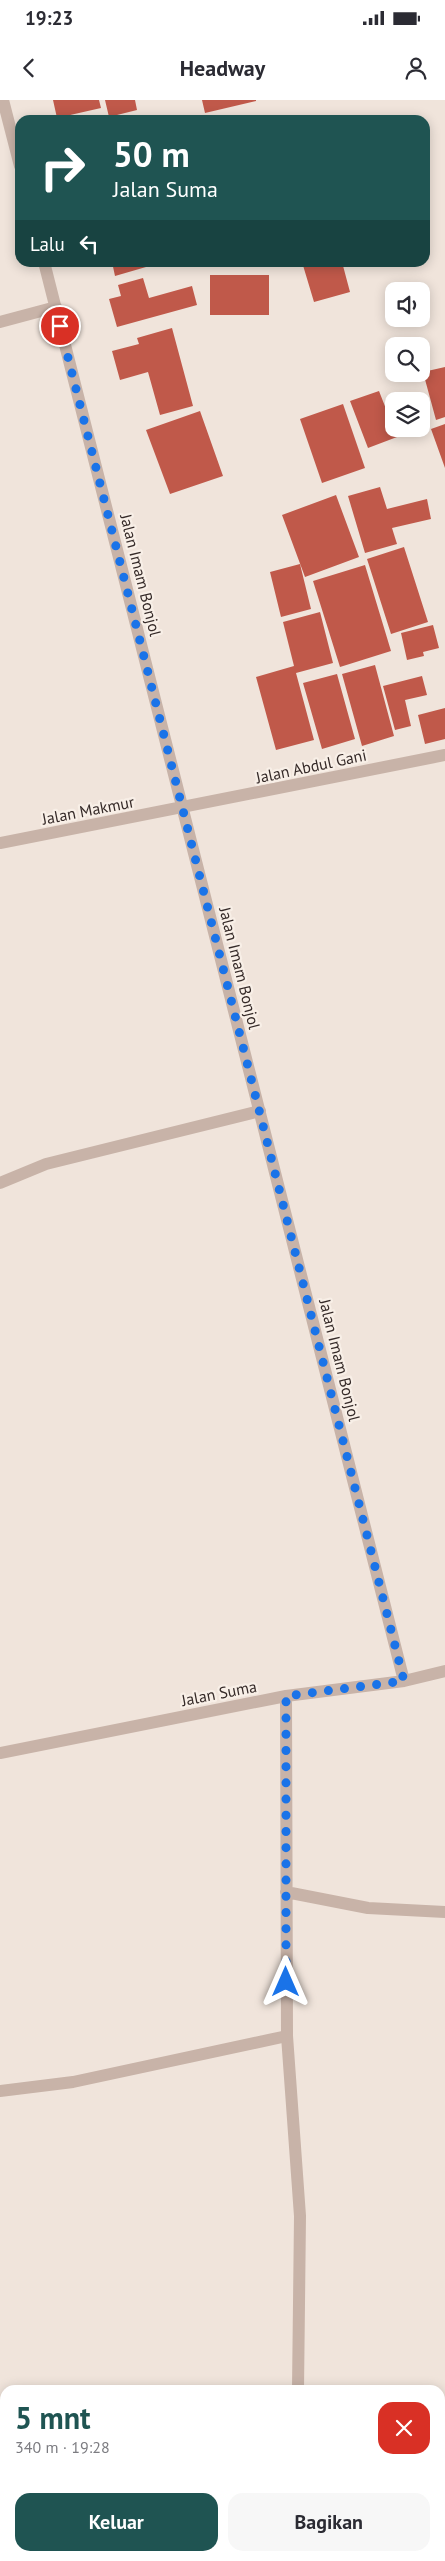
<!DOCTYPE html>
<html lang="id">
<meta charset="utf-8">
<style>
:root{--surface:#fff;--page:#f7f7f7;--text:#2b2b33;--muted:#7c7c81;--accent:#1f5452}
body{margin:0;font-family:"PT Sans",sans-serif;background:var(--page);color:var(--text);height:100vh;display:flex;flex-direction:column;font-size:19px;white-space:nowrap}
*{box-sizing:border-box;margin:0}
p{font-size:16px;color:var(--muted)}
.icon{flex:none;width:28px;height:28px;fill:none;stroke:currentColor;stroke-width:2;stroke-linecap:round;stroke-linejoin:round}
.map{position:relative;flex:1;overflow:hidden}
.details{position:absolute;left:0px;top:2285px;width:445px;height:176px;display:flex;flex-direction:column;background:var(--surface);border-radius:15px 15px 0 0;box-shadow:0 2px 12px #0003}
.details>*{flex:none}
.banner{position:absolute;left:15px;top:15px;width:415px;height:152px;border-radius:15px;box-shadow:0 2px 12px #0003;background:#1f5452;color:#fff;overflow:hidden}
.tools{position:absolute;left:385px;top:182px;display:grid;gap:10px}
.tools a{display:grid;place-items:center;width:45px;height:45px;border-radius:10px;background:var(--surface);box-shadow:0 2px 12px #0003;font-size:25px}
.pin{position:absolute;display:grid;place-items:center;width:42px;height:42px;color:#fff;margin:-21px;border:2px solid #fff;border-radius:50%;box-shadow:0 1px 5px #0007}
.me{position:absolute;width:55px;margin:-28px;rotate:0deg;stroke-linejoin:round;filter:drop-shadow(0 0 4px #0008)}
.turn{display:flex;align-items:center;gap:18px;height:105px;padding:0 15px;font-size:22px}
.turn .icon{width:65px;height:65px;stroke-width:2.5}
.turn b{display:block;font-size:35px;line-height:42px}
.then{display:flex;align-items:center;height:48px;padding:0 15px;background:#0003;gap:10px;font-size:19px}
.round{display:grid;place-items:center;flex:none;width:52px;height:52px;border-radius:15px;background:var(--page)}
.headline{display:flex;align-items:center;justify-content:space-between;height:85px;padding:0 15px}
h1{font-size:30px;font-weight:700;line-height:38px;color:var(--accent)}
.primary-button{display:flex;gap:10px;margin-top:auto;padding:10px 15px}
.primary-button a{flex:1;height:58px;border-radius:15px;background:var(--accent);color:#fff;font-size:20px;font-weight:700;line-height:58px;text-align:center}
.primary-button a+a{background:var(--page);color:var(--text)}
.status{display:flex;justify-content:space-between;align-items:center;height:35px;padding:0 25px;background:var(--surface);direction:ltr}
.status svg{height:14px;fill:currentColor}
header{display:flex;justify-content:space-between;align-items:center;height:65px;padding:0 15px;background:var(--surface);font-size:22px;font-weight:700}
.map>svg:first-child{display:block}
.building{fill:#c0594a}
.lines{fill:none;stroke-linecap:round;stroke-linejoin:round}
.minor{stroke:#c8b3a8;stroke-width:12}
.route{stroke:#1a73e8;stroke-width:9;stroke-dasharray:0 16.2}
.labels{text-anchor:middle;stroke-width:4.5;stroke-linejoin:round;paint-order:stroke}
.street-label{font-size:16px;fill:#352a28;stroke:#f8efe7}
</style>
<div class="status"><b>19:23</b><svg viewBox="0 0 49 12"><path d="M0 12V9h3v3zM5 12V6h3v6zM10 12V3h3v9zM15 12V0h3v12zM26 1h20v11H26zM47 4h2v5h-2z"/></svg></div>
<header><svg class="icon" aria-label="back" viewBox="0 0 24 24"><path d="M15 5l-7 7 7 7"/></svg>Headway<svg class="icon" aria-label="person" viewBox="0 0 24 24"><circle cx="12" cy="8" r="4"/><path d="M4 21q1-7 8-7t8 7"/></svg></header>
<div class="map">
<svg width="445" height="2461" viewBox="0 0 445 2461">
<rect width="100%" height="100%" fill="#f0e4db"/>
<path class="building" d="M 53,0 L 99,0 L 101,8 L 57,18 Z
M 105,0 L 135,0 L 137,10 L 109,17 Z
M 202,0 L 256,0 L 256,1 L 205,13 Z
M 112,162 L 145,162 L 146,167 L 115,176 Z
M 302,162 L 342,162 L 350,192 L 314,202 Z
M 210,175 L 269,175 L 269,215 L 210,215 Z
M 143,178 L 149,198 L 192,186 L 197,205 L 117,227 L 109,199 L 121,196 L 118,185 Z
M 172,228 L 193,306 L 160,315 L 148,272 L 120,280 L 112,251 L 139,244 L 137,238 Z
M 445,267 L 445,317 L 436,320 L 423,272 Z
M 379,291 L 397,337 L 368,348 L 350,301 Z
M 343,304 L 365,368 L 322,383 L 300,319 Z
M 200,311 L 223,376 L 170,394 L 146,330 Z
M 445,324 L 445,368 L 431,329 Z
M 380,387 L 387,409 L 427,399 L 431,419 L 392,428 L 397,444 L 365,453 L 348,396 Z
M 336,395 L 359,457 L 305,477 L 282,415 Z
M 404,447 L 428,522 L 391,534 L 367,459 Z
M 300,464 L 311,509 L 281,517 L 270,472 Z
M 365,465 L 391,551 L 340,567 L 313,481 Z
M 320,512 L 333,563 L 296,573 L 314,640 L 276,650 L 256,577 L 294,566 L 283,522 Z
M 433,525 L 439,548 L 423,552 L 424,556 L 407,560 L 401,533 Z
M 375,565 L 394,636 L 362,646 L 342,574 Z
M 337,574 L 355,639 L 322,649 L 303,583 Z
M 422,576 L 427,595 L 405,600 L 411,626 L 395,630 L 383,586 Z
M 445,608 L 445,639 L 425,644 L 418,615 Z"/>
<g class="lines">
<path class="minor" d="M 3,0 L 20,66
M 44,162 L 404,1581
M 0,222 L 56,207
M 0,743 L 445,655
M 0,1083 L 46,1064 L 260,1011
M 0,1653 L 286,1596 L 404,1581 L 445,1571
M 286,1792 L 368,1808 L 445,1812
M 287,1936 L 300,2116 L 298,2290
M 0,1991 L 73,1982 L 287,1936 L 286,1596
M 313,2456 L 315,2461"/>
</g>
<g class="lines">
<path class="route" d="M 60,226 L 404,1581 L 286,1596 L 286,1882"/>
</g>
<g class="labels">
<g class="street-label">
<text transform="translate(141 475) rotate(76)" y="6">Jalan Imam Bonjol</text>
<text transform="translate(311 666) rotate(-12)" y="6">Jalan Abdul Gani</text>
<text transform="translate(88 710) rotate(-11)" y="6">Jalan Makmur</text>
<text transform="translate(240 868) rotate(76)" y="6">Jalan Imam Bonjol</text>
<text transform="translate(340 1260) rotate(76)" y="6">Jalan Imam Bonjol</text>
<text transform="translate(219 1593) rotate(-11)" y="6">Jalan Suma</text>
</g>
</g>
</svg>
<div class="tools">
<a><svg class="icon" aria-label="sound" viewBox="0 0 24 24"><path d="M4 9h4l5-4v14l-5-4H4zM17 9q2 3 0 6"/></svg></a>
<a><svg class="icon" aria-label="search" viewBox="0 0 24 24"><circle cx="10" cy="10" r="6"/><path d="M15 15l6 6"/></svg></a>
<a><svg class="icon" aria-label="layers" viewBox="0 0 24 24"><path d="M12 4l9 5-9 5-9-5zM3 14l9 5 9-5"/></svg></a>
</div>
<div class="pin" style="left:60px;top:226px;background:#d93025"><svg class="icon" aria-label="arrive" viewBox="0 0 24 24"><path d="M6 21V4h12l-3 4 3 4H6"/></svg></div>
<svg class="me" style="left:286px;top:1882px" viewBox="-20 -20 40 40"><path d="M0-17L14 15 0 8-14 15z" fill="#1a73e8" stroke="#fff" stroke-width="4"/></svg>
<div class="banner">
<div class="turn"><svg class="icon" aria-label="right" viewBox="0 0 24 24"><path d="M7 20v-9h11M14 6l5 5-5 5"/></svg><div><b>50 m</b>Jalan Suma</div></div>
<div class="then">Lalu<svg class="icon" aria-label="left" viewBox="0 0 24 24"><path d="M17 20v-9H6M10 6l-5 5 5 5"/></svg></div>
</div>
<section class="details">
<div class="headline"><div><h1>5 mnt</h1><p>340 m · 19:28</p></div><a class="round" style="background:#d93025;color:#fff"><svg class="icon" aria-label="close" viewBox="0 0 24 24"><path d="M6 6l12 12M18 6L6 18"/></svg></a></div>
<div class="primary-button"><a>Keluar</a><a>Bagikan</a></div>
</section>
</div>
